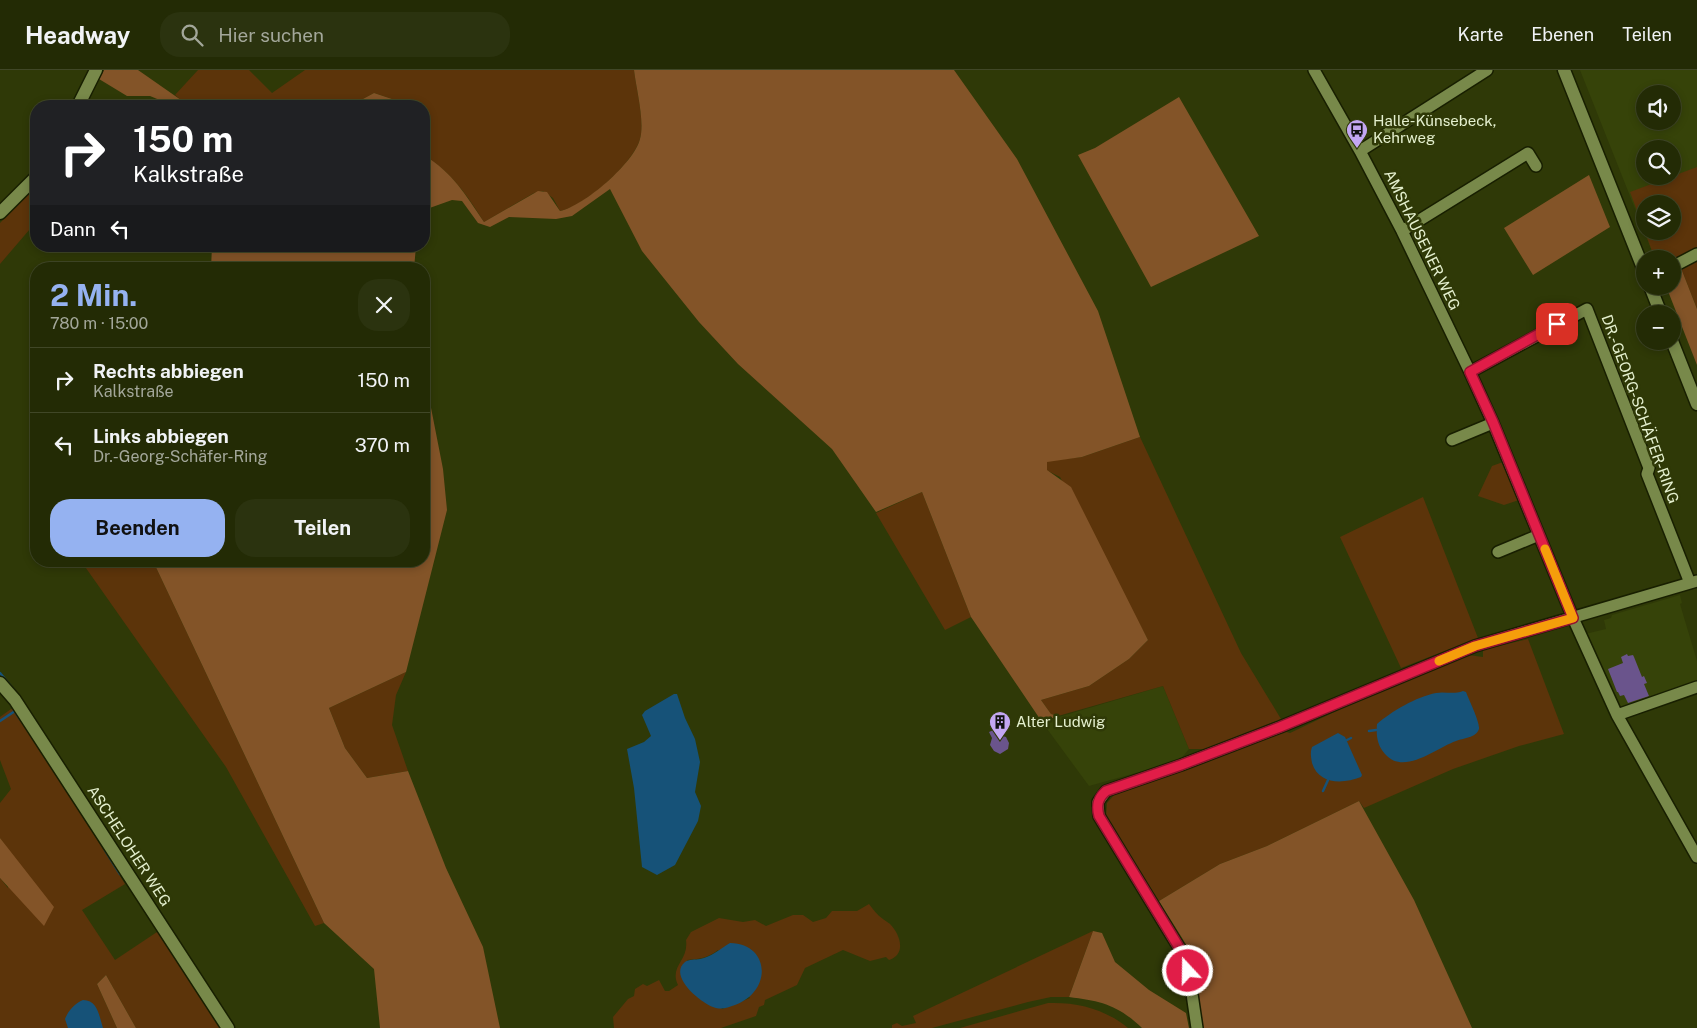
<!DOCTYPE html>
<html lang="de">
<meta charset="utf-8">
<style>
:root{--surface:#232b05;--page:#2b330f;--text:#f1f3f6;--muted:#a3a79a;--line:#404727;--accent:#95b2f1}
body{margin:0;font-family:"Public Sans",sans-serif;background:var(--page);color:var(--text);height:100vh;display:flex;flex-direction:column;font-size:19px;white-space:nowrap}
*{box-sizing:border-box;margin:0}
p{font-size:16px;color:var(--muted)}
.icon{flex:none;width:28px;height:28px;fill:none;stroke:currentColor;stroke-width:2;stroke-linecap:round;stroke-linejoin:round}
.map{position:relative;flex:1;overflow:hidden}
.sheet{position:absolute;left:30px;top:192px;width:400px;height:305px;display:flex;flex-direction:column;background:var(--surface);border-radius:20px;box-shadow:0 2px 8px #0003,0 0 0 1px var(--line)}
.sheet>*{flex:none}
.banner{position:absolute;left:30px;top:30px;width:400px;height:152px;border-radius:20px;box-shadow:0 2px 8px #0003,0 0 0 1px var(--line);background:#202124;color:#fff;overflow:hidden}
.fabs{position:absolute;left:1636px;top:15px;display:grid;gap:10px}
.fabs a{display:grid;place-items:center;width:45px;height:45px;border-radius:50%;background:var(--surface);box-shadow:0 2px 8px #0003,0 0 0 1px var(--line);font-size:25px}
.pin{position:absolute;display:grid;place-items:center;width:42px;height:42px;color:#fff;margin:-21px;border-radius:10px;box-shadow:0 2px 8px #0006}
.me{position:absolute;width:55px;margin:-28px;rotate:339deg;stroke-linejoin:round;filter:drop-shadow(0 0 4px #0008)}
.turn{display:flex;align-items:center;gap:18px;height:105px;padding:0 20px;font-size:22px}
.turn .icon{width:65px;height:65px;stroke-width:2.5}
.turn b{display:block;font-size:35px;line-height:42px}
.then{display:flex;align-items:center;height:48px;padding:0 20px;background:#0003;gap:10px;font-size:19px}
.round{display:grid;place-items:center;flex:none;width:52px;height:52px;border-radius:20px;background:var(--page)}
.overview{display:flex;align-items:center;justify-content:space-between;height:85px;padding:0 20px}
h1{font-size:30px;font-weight:700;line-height:38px;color:var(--accent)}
.cta{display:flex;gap:10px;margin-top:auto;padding:10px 20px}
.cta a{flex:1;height:58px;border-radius:20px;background:var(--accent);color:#111;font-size:20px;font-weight:700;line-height:58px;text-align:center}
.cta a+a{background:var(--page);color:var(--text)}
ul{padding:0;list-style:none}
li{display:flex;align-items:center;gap:15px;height:65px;padding:0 20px;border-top:1px solid var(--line)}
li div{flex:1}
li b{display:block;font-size:19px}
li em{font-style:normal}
header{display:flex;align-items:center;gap:30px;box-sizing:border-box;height:70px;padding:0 25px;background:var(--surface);border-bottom:1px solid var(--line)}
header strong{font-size:24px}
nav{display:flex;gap:28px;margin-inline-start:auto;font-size:18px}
.search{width:350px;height:45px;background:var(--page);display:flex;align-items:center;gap:12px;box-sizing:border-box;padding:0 18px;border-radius:20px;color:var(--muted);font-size:19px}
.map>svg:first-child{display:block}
.built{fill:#364309;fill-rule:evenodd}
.green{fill:#5c340a;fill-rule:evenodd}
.forest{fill:#835428}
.water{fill:#165278}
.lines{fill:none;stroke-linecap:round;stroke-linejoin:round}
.stream{stroke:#165278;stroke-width:2.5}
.building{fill:#6a548c}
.street-casing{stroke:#181f00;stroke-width:14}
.secondary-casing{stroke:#181f00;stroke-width:15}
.street{stroke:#78894a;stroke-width:11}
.secondary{stroke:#78894a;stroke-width:12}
.route-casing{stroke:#92132f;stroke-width:12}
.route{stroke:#e11d48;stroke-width:9}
.slow{stroke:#f59e0b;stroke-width:9}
.labels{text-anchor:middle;stroke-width:5;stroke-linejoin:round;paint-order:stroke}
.poi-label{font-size:15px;fill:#e5f0cf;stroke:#2f3907;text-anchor:start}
.street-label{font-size:15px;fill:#e5f0cf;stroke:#2f3907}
</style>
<header>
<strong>Headway</strong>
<div class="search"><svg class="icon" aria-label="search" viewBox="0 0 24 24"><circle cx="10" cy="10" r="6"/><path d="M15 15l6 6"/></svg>Hier suchen</div>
<nav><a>Karte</a><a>Ebenen</a><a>Teilen</a></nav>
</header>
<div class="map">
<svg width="1697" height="958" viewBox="0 0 1697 958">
<rect width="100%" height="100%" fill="#2f3907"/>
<path class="built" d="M 1580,0 L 1697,0 L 1697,179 L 1672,189 L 1655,189 ZM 1645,24 L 1672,24 L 1672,51 L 1645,51 ZM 1645,79 L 1672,79 L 1672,106 L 1645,106 ZM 1645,134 L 1672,134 L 1672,161 L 1645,161 Z
M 1680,525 L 1682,533 L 1680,534 L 1697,591 L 1697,613 L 1619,641 L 1585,564 L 1606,559 L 1604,550 L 1611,548 L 1612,545 Z
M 1163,616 L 1189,679 L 1179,691 L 1089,716 L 1042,652 Z"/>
<path class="green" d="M 198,0 L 249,0 L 272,23 L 305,0 L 634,0 C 636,18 645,51 640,69 C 633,94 585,136 560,141 L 553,128 L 543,121 L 534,123 L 484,152 C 467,125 452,103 424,85 L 424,36 L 398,36 L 392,29 L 374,23 L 350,36 L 178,36 L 181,30 L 175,25 Z
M 1697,97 L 1697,179 L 1673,191 L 1672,189 L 1655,189 L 1630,122 ZM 1645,134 L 1672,134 L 1672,161 L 1645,161 Z
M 33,119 L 36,121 L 36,152 L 0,194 L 0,153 Z
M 1697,190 L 1697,239 L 1681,198 Z
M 1140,367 L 1241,583 L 1281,649 L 1208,679 L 1189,679 L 1163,616 L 1058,646 L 1051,644 L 1041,630 L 1089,616 L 1129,589 L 1148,570 L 1060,407 L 1046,400 L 1047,391 L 1082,387 Z
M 1503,392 L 1519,430 L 1504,435 L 1478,426 L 1492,396 Z
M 922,422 L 971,547 L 945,560 L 876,443 Z
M 1423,427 L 1478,568 L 1401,598 L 1340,467 Z
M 81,491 L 153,491 L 324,853 L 315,856 L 226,697 Z
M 1528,569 L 1564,664 L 1519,676 L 1453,699 L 1364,738 L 1359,731 L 1267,776 L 1220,794 L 1159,831 L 1106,747 L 1107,733 L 1114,725 L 1283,661 L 1290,663 L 1370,625 L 1468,585 L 1483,587 L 1483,580 Z
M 406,602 L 396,625 L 392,655 L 408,701 L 367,708 L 345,678 L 329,638 Z
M 11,639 L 15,640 L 125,814 L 82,840 L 115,890 L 160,860 L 222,958 L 136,958 L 106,905 L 97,914 L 117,958 L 0,958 L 0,808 L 8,818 L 7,778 L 0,768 L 0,733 L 11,719 L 0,690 L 0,647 Z
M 869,834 C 873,839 877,845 883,849 C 884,850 889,853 890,854 C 900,864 907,884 889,890 L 886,887 L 870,891 L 843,880 L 805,898 L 797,915 L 765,930 L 764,935 L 759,937 L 756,946 L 721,958 L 614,958 L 613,947 L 628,929 L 634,926 L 635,919 L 643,914 L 647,916 L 659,910 L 665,921 L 669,921 L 678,915 C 669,896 689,891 686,870 L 691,862 L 719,848 L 743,852 L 755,850 L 766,856 L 793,845 L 803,845 L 813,852 L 826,848 L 832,841 L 857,841 ZM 718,880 L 750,928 L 722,939 L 687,890 C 699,889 708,888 718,880 Z
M 1093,861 L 1069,927 L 1051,927 L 1028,932 L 932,958 L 892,958 L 892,955 L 897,953 L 902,956 L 916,953 L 913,946 Z
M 1048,933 C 1078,932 1105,939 1128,958 L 960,958 Z"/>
<path class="forest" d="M 104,0 L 138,0 L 181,30 L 178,36 L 174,36 L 150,26 L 127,26 L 99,9 Z
M 634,0 L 954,0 L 1017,89 L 1098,241 L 1140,367 L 1082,387 L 1047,392 L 1047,400 L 1071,417 L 1148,570 L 1129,589 L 1089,616 L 1041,630 L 1051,644 L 1058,646 L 1042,652 L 971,547 L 922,422 L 876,442 L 832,379 L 738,294 L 699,252 L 642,181 L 610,119 L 572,146 L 556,149 L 509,147 L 490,157 L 478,153 L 462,131 L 452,130 L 424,140 L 424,85 C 453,103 465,124 484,152 L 538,121 L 547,122 L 560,141 C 584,136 634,93 640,69 C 645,51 636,18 634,0 Z
M 374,23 L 392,29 L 398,36 L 350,36 Z
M 1179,27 L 1259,166 L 1151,217 L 1078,85 L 1095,78 Z
M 1589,105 L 1610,157 L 1533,205 L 1504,158 Z
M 212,176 L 416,176 L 414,199 L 211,199 Z
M 1681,198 L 1697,239 L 1697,295 L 1666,216 L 1672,216 L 1673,203 Z
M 424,302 L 443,399 L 447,440 L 406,602 L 329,638 L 345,678 L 367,708 L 408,701 L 446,798 L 483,877 L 500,958 L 380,958 L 374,899 L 324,853 L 153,491 L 424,491 Z
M 1359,731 L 1414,830 L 1472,958 L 1201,958 L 1192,884 L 1159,831 L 1220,794 L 1267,776 Z
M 0,768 L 54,837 L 44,856 L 0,808 Z
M 1093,861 L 1102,863 L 1115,892 L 1149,920 L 1186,943 L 1189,958 L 1142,958 C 1118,935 1101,931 1069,927 Z
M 106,905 L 136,958 L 117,958 L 97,914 Z"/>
<path class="water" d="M 1463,621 L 1466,622 C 1469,630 1480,652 1479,659 C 1476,668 1463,668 1456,671 C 1436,678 1404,706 1385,684 C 1377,675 1376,665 1377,654 C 1392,641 1416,627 1436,623 C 1445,621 1453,625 1463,621 Z
M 674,624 L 677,624 L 685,648 L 695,669 L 700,692 L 695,722 L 701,736 L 698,751 L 675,795 L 657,805 L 642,797 L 634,718 L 627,679 L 644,672 L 651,666 L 642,645 L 645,641 Z
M 1338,663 L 1345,667 L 1362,705 L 1361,707 C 1343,714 1319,715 1312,693 C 1311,687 1310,682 1312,677 Z
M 730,873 C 771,874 772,922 735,935 C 727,938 721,940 713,937 C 700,932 668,906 685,892 C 689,889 695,890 700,889 C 711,887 720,879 730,873 Z
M 83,930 C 98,930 99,946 103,958 L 68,958 L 65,949 C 68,941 75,933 83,930 Z"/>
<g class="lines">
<path class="stream" d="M 0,603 L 14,620
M 14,640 L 20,649
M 0,651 L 15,641
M 1369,661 L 1376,660
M 1347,670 L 1351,668
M 1323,721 L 1328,710
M 105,780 L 120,804"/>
</g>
<path class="building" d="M 1627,584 L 1628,586 L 1633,585 L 1634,587 L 1642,607 L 1644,606 L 1647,613 L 1644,614 L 1649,626 L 1628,633 L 1624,625 L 1620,626 L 1618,622 L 1617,622 L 1608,599 L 1623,593 L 1621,587 Z
M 996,659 L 999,665 L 1006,667 L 1009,673 L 1008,679 L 1000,684 L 994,681 L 990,675 L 992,668 L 989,662 Z"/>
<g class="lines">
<g class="street-casing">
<path id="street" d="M 1314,0 L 1360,81 L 1402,161 L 1470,302 L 1493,353 L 1573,548 L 1617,645 L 1697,787
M 1360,81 L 1487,0
M 1402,161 L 1528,83 L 1536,96
M 1672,197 L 1697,184
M 1470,302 L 1587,239 L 1649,398 L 1647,404 L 1690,513
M 1452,370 L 1493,353
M 1498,482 L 1539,465
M 1617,645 L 1697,617
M 1197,958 L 1191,917 L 1184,886 L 1099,746 L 1098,732 L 1106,721 L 1181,695 L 1280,657 L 1475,576 L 1697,511"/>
</g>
<g class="secondary-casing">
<path id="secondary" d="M 1564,0 L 1645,203
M 78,36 L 96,0
M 0,143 L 36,107
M 1650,216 L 1661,244
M 1672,271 L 1697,334
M 0,613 L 15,630 L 228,958"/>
</g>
<use href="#street" class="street"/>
<use href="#secondary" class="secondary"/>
</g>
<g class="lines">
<g class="route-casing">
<path id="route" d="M 1188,901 L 1184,886 L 1177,874 L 1099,746 C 1096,735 1098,728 1106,721 L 1181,695 L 1280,657 L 1475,576 L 1573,548 L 1493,352 L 1470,302 L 1557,254"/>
</g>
<use href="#route" class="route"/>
<path class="slow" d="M 1439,591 L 1475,576 L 1573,548 L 1545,479"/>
</g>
<defs>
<g id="bus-pin" transform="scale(1.125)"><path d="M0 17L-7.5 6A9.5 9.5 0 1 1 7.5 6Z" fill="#c3a7f2" stroke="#2f3907"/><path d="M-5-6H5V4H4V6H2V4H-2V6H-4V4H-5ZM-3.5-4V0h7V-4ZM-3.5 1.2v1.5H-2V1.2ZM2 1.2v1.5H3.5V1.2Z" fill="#111"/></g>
<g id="building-pin" transform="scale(1.125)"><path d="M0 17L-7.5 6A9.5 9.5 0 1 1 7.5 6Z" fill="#c3a7f2" stroke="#2f3907"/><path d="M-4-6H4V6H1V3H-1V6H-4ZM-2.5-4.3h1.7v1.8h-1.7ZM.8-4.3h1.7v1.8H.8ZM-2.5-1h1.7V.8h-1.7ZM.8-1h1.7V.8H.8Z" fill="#111"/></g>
</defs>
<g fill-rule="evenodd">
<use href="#bus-pin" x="1357" y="60"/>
<use href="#building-pin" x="1000" y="652"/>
</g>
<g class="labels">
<g class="poi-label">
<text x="1373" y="56">Halle-Künsebeck,<tspan x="1373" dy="17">Kehrweg</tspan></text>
<text x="1016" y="657">Alter Ludwig</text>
</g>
<g class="street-label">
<text transform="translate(1422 170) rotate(64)" y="5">AMSHAUSENER WEG</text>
<text transform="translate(1640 339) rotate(70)" y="5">DR.-GEORG-SCHÄFER-RING</text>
<text transform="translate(129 776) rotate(57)" y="5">ASCHELOHER WEG</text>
</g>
</g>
</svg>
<div class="fabs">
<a><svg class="icon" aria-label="sound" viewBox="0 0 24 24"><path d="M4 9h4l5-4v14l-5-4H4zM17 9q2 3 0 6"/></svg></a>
<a><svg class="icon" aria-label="search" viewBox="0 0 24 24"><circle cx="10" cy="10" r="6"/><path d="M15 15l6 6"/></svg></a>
<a><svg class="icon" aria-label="layers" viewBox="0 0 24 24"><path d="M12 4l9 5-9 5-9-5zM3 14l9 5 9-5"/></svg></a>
<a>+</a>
<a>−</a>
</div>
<div class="pin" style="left:1557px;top:254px;background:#d93025"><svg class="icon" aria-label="arrive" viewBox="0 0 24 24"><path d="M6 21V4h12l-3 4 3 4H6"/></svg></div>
<svg class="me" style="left:1188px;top:901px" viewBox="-20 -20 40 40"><circle r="17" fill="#e11d48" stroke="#fff" stroke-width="3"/><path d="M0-11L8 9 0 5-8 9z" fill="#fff"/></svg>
<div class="banner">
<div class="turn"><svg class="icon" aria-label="right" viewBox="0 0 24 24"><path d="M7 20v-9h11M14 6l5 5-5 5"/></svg><div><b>150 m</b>Kalkstraße</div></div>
<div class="then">Dann<svg class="icon" aria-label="left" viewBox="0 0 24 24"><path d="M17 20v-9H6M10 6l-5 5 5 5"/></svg></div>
</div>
<section class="sheet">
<div class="overview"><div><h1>2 Min.</h1><p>780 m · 15:00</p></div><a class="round"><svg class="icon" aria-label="close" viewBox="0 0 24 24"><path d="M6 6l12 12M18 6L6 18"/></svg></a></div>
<ul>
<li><svg class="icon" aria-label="right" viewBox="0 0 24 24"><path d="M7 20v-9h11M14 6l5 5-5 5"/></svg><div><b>Rechts abbiegen</b><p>Kalkstraße</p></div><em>150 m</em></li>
<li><svg class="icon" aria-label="left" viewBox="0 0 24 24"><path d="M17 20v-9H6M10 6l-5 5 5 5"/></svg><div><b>Links abbiegen</b><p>Dr.-Georg-Schäfer-Ring</p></div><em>370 m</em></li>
</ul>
<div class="cta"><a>Beenden</a><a>Teilen</a></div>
</section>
</div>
